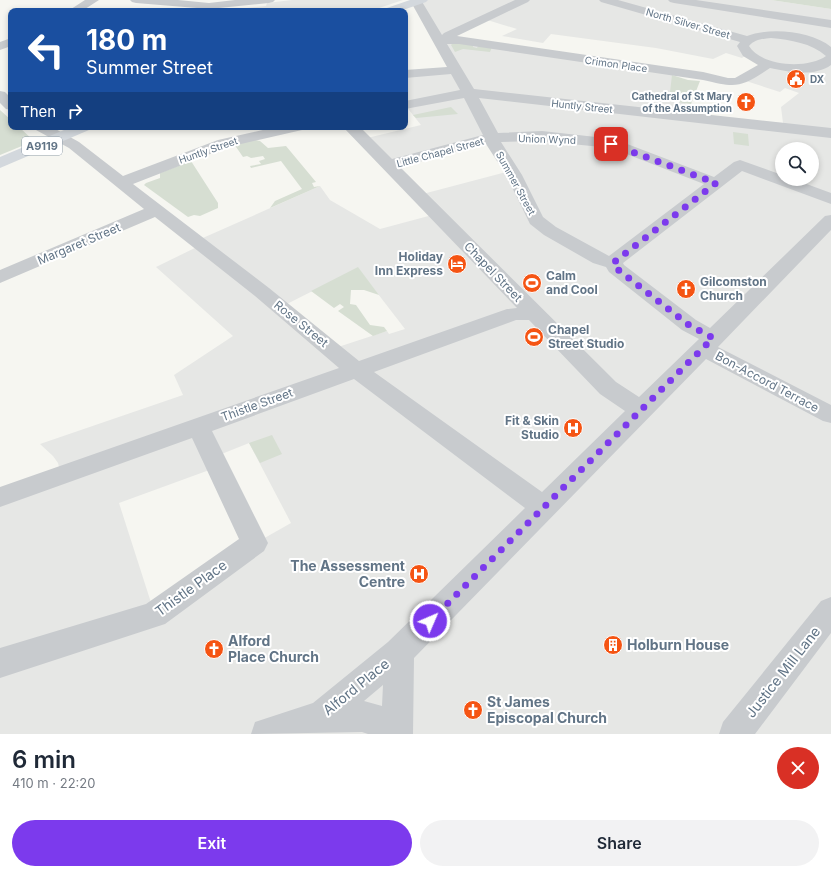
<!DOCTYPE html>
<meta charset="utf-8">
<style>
:root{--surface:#fff;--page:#f2f2f3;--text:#1f2937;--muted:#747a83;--accent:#7c3aed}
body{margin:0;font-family:Inter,sans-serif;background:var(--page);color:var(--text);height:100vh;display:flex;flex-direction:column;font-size:15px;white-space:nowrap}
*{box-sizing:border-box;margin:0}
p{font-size:13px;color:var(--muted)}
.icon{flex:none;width:22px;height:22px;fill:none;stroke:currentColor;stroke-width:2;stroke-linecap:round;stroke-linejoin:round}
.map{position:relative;height:734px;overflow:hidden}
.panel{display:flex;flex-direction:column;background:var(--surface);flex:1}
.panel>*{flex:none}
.banner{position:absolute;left:8px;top:8px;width:400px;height:122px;border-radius:8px;box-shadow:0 2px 6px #0003;background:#1a4fa0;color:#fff;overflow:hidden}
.controls{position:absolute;left:775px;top:142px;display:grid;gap:8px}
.controls a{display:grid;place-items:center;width:44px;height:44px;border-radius:50%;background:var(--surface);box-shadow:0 2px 6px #0003;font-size:20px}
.pin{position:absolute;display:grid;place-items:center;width:34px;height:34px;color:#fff;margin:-17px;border-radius:8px;box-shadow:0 2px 6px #0006}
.me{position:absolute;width:44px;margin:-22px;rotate:45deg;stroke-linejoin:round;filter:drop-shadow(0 0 3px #0008)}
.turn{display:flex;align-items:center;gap:14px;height:84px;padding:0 12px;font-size:18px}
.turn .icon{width:52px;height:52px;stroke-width:2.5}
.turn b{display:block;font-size:28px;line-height:34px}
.then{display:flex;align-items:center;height:38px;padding:0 12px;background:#0003;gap:8px;font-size:15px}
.round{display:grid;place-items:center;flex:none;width:42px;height:42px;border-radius:21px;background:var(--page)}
.headline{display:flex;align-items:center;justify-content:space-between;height:68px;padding:0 12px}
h1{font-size:24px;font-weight:600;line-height:30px}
.action{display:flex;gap:8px;margin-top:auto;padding:8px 12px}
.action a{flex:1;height:46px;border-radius:24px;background:var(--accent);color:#fff;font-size:16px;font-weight:600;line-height:46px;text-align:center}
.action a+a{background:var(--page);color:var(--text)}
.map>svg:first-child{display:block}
.built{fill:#e6e7e5;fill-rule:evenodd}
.green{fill:#d6ded2}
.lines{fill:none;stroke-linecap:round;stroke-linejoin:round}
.minor{fill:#c8cbce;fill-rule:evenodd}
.major{fill:#d3d8dd;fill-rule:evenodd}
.route{stroke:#7c3aed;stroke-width:7;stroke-dasharray:0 12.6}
.labels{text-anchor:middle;stroke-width:4;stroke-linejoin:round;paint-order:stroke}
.far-street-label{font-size:10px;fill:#617486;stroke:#fff}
.far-poi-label{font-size:10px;font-weight:bold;fill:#617486;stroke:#fff;text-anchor:start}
.shield{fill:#fff;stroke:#909eaa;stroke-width:1}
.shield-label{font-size:11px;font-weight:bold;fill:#617486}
.street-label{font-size:12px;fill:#617486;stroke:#fff}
.poi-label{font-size:12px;font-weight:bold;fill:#617486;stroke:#fff;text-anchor:start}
.near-poi-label{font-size:14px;font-weight:bold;fill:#617486;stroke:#fff;text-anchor:start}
.near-street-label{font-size:14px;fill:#617486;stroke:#fff}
</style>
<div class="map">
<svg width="831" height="734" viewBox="0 0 831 734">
<rect width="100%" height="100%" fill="#f6f6f1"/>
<path class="built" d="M 292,0 L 403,0 L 370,11 L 218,11 L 266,6 L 267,3 Z
M 420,0 L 771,0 L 831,9 L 831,734 L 0,734 L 0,497 L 61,475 L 58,463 L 53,456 L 40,444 L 183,395 L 174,375 L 233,336 L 156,267 L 201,245 L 196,241 L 320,186 L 330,200 L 380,229 L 436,214 L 419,195 L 510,171 L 489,138 L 388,165 L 363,139 L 421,125 L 405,105 L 405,77 L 455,72 L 440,41 L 673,72 L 672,76 L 686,94 L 685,117 L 783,123 L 781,107 L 799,93 L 785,88 L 780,92 L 743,80 L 768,64 L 747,54 L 742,58 L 726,53 L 713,59 L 656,48 L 551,34 L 543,43 L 502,36 L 517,29 L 484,19 L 448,36 L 436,34 ZM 782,149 L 812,149 L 812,179 L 782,179 ZM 358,268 L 405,329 L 389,334 L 387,331 L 335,348 L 281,307 ZM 249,443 L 291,523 L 254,544 L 155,615 L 119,503 L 223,465 L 219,455 Z"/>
<path class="green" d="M 771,0 L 831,0 L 831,9 Z
M 453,43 L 473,45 L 473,47 L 477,48 L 478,46 L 492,47 L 490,52 L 463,49 L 455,52 L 451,45 Z
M 672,75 L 688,80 L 700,81 L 691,104 L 669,101 Z
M 451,107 L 458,114 L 416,118 L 413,115 Z
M 0,110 L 11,120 L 11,127 L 19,127 L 34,141 L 0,155 Z
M 733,132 L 748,134 L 749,146 L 734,144 Z
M 255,140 L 260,141 L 268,148 L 286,146 L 316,182 L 312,183 L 314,187 L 320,186 L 270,208 L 275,201 L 302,189 L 281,161 L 251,168 L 250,166 L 261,164 L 259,161 L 265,159 L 263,156 L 251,158 L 247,156 L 243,157 L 234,144 Z
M 191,161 L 218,203 L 218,208 L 200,216 L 194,215 L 188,217 L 144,185 L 146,183 L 160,178 L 160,173 Z
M 358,267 L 379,295 L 364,290 L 351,290 L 350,304 L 356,305 L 370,325 L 384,327 L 387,331 L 373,336 L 338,311 L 344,307 L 340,304 L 334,308 L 311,291 Z
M 272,435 L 282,454 L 260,463 L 249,443 Z"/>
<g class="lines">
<path class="minor" d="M 85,0 L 99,0 L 82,11 L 68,11 Z
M 130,0 L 178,0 L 209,3 L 235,0 L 275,0 L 273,2 L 269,3 L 209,9 L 136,3 L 132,2 Z
M 413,0 L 421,0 L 442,35 L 444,33 L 515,0 L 530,0 L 528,2 L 457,36 L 703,72 L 728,78 L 735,78 L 758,65 L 743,56 L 737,46 L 740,42 L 601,2 L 599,0 L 618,0 L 747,36 C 770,27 812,31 831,47 L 831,65 C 815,77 788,72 770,68 C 740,88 737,88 703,80 L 459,44 L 447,44 L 474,89 L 831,128 L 831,138 L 479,98 L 498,133 L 542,131 L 614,139 L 714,177 L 734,162 L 740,160 L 782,175 L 782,179 L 793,179 L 831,193 L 831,204 L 742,171 L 623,263 L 624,265 L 696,320 L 710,328 L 825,216 L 831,215 L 831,230 L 718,347 L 831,405 L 831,423 L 823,421 L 706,359 L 414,658 L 413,734 L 368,734 L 362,732 L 251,734 L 255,722 L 313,703 L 388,642 L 525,508 L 354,379 L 212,431 L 268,543 L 264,551 L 165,624 L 0,678 L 0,648 L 146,604 L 239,539 L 192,438 L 0,507 L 0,487 L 339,368 L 255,296 L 155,217 L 0,283 L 0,270 L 144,209 L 69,148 L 36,130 L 33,127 L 52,127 L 79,142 L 123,176 L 218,140 L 276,127 L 305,127 L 302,130 L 228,147 L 133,184 L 269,288 L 359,361 L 507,309 L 517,308 L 343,127 L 360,127 L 392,159 L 483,135 L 464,98 L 405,109 L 405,101 L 460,90 L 451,74 L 405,78 L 405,70 L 447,67 L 411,2 ZM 771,38 C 791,40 811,43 826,56 C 808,69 762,67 749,46 C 755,39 763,39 771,38 ZM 542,141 L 611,148 L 704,184 L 609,256 L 556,227 L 543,217 L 522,175 L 501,142 ZM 486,144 L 506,175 L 530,224 L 544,235 L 593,263 L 606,267 L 609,272 L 682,330 L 699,339 L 639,397 L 616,382 L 400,167 ZM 516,320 L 529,320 L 600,394 L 625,411 L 542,492 L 374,372 ZM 383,685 L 382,706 L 364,701 Z
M 668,0 L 696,0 L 831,20 L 831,28 L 674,3 L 670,2 Z
M 11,38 L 11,46 L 0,50 L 0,42 Z
M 0,91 L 5,92 L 11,98 L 11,110 L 6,109 L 0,103 Z
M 831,597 L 831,633 L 755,734 L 719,734 L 723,722 L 821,601 Z"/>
<path class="major" d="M 410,0 L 428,0 L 426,2 L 400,11 L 382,11 L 384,9 Z
M 71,127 L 92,127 L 89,130 L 0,168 L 0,157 Z"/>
</g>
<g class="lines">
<path class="route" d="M 430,621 L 713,338 L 689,325 L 616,268 L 613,263 L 716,183 L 611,144"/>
</g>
<defs>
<g id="civic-disc" transform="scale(1)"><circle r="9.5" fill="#f55413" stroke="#fff"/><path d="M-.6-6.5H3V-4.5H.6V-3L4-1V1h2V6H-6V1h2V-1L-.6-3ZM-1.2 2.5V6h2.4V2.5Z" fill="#fff"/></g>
<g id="church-disc" transform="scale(1)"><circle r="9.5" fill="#f55413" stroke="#fff"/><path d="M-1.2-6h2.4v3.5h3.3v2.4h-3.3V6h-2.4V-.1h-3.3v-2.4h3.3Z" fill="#fff"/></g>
<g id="hotel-disc" transform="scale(1)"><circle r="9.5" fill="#f55413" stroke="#fff"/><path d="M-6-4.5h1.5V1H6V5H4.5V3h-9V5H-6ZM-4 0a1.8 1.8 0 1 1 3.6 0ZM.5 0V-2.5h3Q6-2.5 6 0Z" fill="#fff"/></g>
<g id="stadium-disc" transform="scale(1)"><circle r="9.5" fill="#f55413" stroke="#fff"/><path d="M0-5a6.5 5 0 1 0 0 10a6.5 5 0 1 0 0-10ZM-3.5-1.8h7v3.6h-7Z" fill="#fff"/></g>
<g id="hospital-disc" transform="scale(1)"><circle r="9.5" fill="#f55413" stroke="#fff"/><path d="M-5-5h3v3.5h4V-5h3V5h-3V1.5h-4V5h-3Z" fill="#fff"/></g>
<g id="building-disc" transform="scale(1)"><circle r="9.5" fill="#f55413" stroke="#fff"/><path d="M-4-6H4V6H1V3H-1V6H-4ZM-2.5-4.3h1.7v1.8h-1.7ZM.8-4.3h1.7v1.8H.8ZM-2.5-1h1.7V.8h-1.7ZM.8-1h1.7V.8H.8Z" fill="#fff"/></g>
</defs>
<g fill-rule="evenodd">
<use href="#civic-disc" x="796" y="79"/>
<use href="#church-disc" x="746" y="102"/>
<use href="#hotel-disc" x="457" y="264"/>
<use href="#stadium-disc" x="532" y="283"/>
<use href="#church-disc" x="686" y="289"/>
<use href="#stadium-disc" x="534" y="337"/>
<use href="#hospital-disc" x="573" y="428"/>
<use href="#hospital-disc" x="419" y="574"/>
<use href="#building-disc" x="613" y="645"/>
<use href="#church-disc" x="214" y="649"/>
<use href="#church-disc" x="473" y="710"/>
</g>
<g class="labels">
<g class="far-street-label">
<text transform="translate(688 23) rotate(16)" y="4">North Silver Street</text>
<text transform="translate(616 64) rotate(8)" y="4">Crimon Place</text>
<text transform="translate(582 106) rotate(6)" y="4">Huntly Street</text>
<text transform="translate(547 139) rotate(2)" y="4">Union Wynd</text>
<text transform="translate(208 150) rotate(-19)" y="4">Huntly Street</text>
<text transform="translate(440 152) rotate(-15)" y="4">Little Chapel Street</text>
<text transform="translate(516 183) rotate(61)" y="4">Summer Street</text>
</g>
<g class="far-poi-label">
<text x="810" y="83">DX</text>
<text x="732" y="100" text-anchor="end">Cathedral of St Mary<tspan x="732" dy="12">of the Assumption</tspan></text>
</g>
<rect class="shield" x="22" y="137" width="40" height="18" rx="3"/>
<g class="shield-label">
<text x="42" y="150">A9119</text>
</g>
<g class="street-label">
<text transform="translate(79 244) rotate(-23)" y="4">Margaret Street</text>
<text transform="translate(493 272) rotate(46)" y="4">Chapel Street</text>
<text transform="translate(301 324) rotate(39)" y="4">Rose Street</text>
<text transform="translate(767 382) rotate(28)" y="4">Bon-Accord Terrace</text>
<text transform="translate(257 405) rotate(-20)" y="4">Thistle Street</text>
</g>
<g class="poi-label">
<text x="443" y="261" text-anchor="end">Holiday<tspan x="443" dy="14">Inn Express</tspan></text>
<text x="546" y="280">Calm<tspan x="546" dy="14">and Cool</tspan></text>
<text x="700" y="286">Gilcomston<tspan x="700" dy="14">Church</tspan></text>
<text x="548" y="334">Chapel<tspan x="548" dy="14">Street Studio</tspan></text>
<text x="559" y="425" text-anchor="end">Fit &amp; Skin<tspan x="559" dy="14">Studio</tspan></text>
</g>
<g class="near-poi-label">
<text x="405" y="571" text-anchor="end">The Assessment<tspan x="405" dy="16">Centre</tspan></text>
<text x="228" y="646">Alford<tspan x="228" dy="16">Place Church</tspan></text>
<text x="627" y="650">Holburn House</text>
<text x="487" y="707">St James<tspan x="487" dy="16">Episcopal Church</tspan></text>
</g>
<g class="near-street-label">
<text transform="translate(191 588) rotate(-36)" y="5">Thistle Place</text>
<text transform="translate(783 672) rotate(-52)" y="5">Justice Mill Lane</text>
<text transform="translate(356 687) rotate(-39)" y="5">Alford Place</text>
</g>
</g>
</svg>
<div class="controls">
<a><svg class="icon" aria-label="search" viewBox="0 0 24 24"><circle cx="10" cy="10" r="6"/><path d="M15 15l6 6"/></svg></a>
</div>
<div class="pin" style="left:611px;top:144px;background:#d93025"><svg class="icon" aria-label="arrive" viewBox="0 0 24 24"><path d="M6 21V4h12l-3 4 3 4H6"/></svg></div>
<svg class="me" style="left:430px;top:621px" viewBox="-20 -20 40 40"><circle r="17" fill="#7c3aed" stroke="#fff" stroke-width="3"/><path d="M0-11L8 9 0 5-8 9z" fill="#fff"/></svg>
<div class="banner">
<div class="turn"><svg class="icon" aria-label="left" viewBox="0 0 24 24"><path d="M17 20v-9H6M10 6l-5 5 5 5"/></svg><div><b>180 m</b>Summer Street</div></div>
<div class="then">Then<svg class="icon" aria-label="right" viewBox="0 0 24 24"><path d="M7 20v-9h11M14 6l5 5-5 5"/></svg></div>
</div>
</div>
<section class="panel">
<div class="headline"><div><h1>6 min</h1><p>410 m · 22:20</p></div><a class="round" style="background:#d93025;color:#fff"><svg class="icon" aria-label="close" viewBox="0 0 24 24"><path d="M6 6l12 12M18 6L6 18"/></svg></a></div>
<div class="action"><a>Exit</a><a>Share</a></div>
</section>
